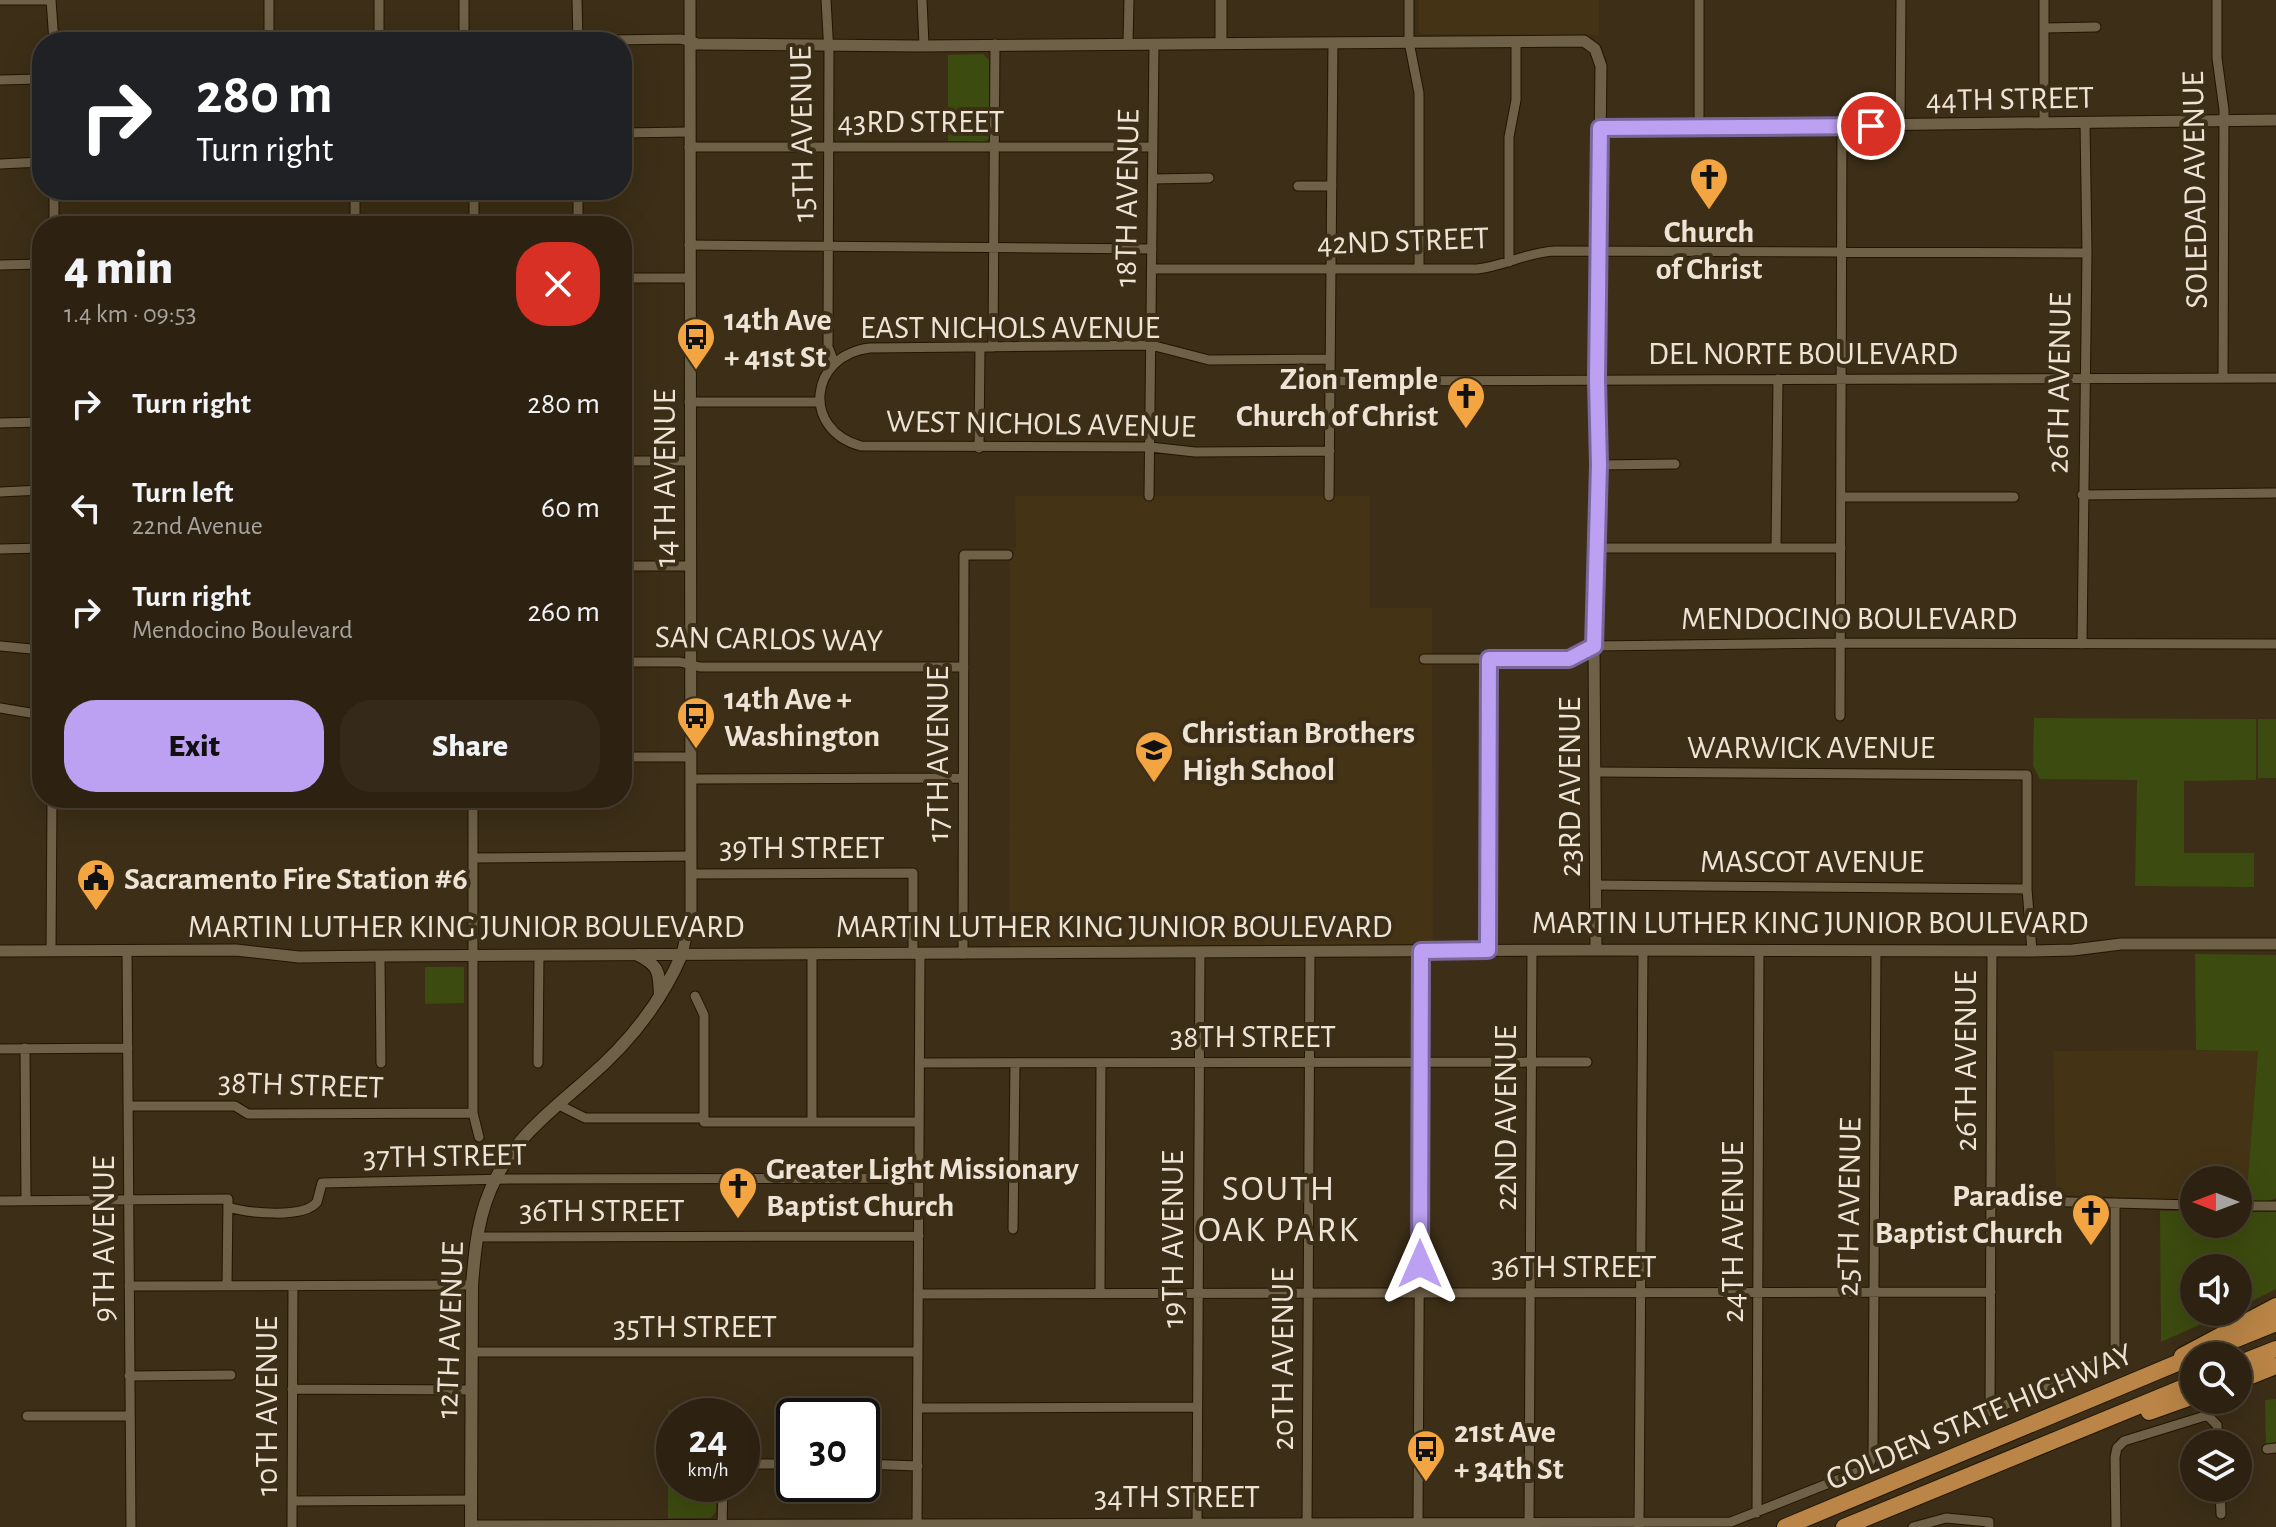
<!DOCTYPE html>
<meta charset="utf-8">
<style>
:root{--surface:#2d2211;--page:#352a1a;--text:#f1f3f6;--muted:#a7a49f;--line:#483f31;--accent:#bca0f2}
body{margin:0;font-family:"Alegreya Sans",sans-serif;background:var(--page);color:var(--text);height:100vh;display:flex;flex-direction:column;font-size:30px;white-space:nowrap}
*{box-sizing:border-box;margin:0}
p{font-size:26px;color:var(--muted)}
.icon{flex:none;width:44px;height:44px;fill:none;stroke:currentColor;stroke-width:2;stroke-linecap:round;stroke-linejoin:round}
.map{position:relative;flex:1;overflow:hidden}
.details{position:absolute;left:32px;top:216px;width:600px;height:592px;display:flex;flex-direction:column;background:var(--surface);border-radius:32px;box-shadow:0 8px 32px #0002,0 0 0 2px var(--line)}
.details>*{flex:none}
.banner{position:absolute;left:32px;top:32px;width:600px;height:168px;border-radius:32px;box-shadow:0 8px 32px #0002,0 0 0 2px var(--line);background:#202124;color:#fff;overflow:hidden}
.needle{width:52px;rotate:270deg}
.controls{position:absolute;left:2180px;top:1166px;display:grid;gap:16px}
.controls a{display:grid;place-items:center;width:72px;height:72px;border-radius:50%;background:var(--surface);box-shadow:0 8px 32px #0002,0 0 0 2px var(--line);font-size:40px}
.speed{position:absolute;left:656px;top:1398px;display:flex;gap:16px;font-size:40px;font-weight:700;text-align:center}
.speed>*{display:grid;place-content:center;width:104px;height:104px;border-radius:50%;background:var(--surface);box-shadow:0 8px 32px #0002,0 0 0 2px var(--line);line-height:1}
.speed small{font-size:20px;font-weight:400}
.speed .limit{border:4px solid #111;border-radius:12px;background:#fff;color:#111}
.pin{position:absolute;display:grid;place-items:center;width:68px;height:68px;color:#fff;margin:-34px;border:4px solid #fff;border-radius:50%;box-shadow:0 2px 8px #0007}
.me{position:absolute;width:88px;margin:-44px;rotate:0deg;stroke-linejoin:round;filter:drop-shadow(0 0 6px #0008)}
.turn{display:flex;align-items:center;gap:28px;height:168px;padding:0 32px;font-size:36px}
.turn .icon{width:104px;height:104px;stroke-width:2.5}
.turn b{display:block;font-size:56px;line-height:68px}
.round{display:grid;place-items:center;flex:none;width:84px;height:84px;border-radius:32px;background:var(--page)}
.overview{display:flex;align-items:center;justify-content:space-between;height:136px;padding:0 32px}
h1{font-size:48px;font-weight:800;line-height:60px}
.button{display:flex;gap:16px;margin-top:auto;padding:16px 32px}
.button a{flex:1;height:92px;border-radius:32px;background:var(--accent);color:#111;font-size:32px;font-weight:800;line-height:92px;text-align:center}
.button a+a{background:var(--page);color:var(--text)}
ul{padding:0;list-style:none}
li{display:flex;align-items:center;gap:24px;height:104px;padding:0 32px}
li div{flex:1}
li b{display:block;font-size:30px}
li em{font-style:normal}
.map>svg:first-child{display:block}
.built{fill:#443315}
.green{fill:#3c4b0f}
.lines{fill:none;stroke-linecap:round;stroke-linejoin:round}
.minor-casing{stroke:#221601;stroke-width:11}
.tertiary-casing{stroke:#221601;stroke-width:13}
.secondary-casing{stroke:#221601;stroke-width:14}
.motorway-casing{stroke:#221601;stroke-width:18}
.minor{stroke:#6f6048;stroke-width:9}
.tertiary{stroke:#6f6048;stroke-width:11}
.secondary{stroke:#6f6048;stroke-width:12}
.motorway{stroke:#ba8546;stroke-width:16}
.route-casing{stroke:#7a689d;stroke-width:20}
.route{stroke:#bca0f2;stroke-width:14}
.labels{text-anchor:middle;stroke-width:8;stroke-linejoin:round;paint-order:stroke}
.street-label{font-size:32px;fill:#ede4d6;stroke:#3c2e17}
.poi-label{font-size:32px;font-weight:bold;fill:#ede4d6;stroke:#3c2e17;text-anchor:start}
.quarter-label{font-size:36px;letter-spacing:2px;fill:#ede4d6;stroke:#3c2e17}
</style>
<div class="map">
<svg width="2276" height="1527" viewBox="0 0 2276 1527">
<rect width="100%" height="100%" fill="#3c2e17"/>
<path class="built" d="M 1419,0 L 1599,0 L 1599,35 L 1421,34 L 1419,31 Z
M 1015,496 L 1370,496 L 1370,608 L 1432,608 L 1433,944 L 1009,948 L 1010,562 L 1016,547 Z
M 2258,1050 L 2246,1202 L 2238,1202 L 2238,1180 L 2194,1180 L 2194,1200 L 2056,1195 L 2053,1051 Z"/>
<path class="green" d="M 983,54 L 989,60 L 990,137 L 985,142 L 948,141 L 948,55 Z
M 2034,718 L 2256,719 L 2256,780 L 2184,781 L 2184,853 L 2254,853 L 2254,887 L 2135,886 L 2137,780 L 2040,779 L 2033,766 Z
M 2258,719 L 2276,719 L 2276,778 L 2258,778 Z
M 2195,954 L 2276,955 L 2276,1198 L 2267,1202 L 2246,1202 L 2258,1051 L 2196,1050 Z
M 425,967 L 464,967 L 464,1003 L 425,1004 Z
M 2160,1211 L 2194,1211 L 2194,1224 L 2238,1224 L 2238,1212 L 2276,1212 L 2276,1289 L 2238,1308 L 2238,1268 L 2194,1268 L 2194,1312 L 2228,1312 L 2161,1342 Z
M 2276,1399 L 2276,1442 L 2266,1444 L 2265,1400 Z
M 668,1410 L 716,1410 L 716,1416 L 674,1416 L 674,1484 L 716,1484 L 716,1511 L 711,1518 L 668,1518 Z"/>
<g class="lines">
<g class="minor-casing">
<path id="minor" d="M 0,0 L 51,0
M 51,0 L 54,42
M 269,0 L 269,39
M 379,0 L 379,38
M 577,0 L 578,42
M 826,0 L 829,53 L 828,347 L 834,362
M 922,0 L 924,45
M 1409,0 L 1409,42 L 1419,93 L 1419,269
M 1699,0 L 1699,127
M 2217,0 L 2217,58 L 2224,110 L 2223,378
M 2044,28 L 2096,27
M 464,37 L 464,0
M 54,40 L 464,37 L 474,42 L 680,39 L 689,41
M 1128,43 L 1129,0
M 0,80 L 42,79
M 2044,123 L 2044,0
M 1900,126 L 1901,0
M 622,133 L 689,132
M 689,147 L 1153,147
M 0,164 L 42,162
M 1153,179 L 1209,178
M 1298,186 L 1332,186
M 355,190 L 355,226
M 54,226 L 54,190
M 474,226 L 474,190
M 578,226 L 578,190
M 689,245 L 1152,249
M 1509,262 L 1509,137 L 1516,100 L 1516,42
M 0,265 L 42,264
M 1152,269 L 1477,269 C 1504,266 1528,252 1555,251 L 2087,253
M 622,278 L 689,278
M 993,347 L 995,44
M 1330,381 L 2276,378
M 689,402 L 820,402
M 0,423 L 42,422
M 979,448 L 980,347
M 1330,451 L 1195,452 L 1150,447 L 861,446 C 801,430 809,355 870,348 L 1151,345 L 1209,360 L 1330,359
M 622,461 L 690,461
M 1599,465 L 1675,464
M 0,492 L 42,490
M 2082,495 L 2276,493
M 1149,496 L 1154,44
M 1329,496 L 1333,43
M 1842,497 L 2014,497
M 1596,548 L 1841,548
M 1776,548 L 1778,379
M 0,549 L 42,548
M 622,566 L 690,566
M 2082,644 L 2087,253 L 2085,123
M 0,646 L 42,650
M 1424,659 L 1569,659 L 1594,646 L 1840,643 L 2276,644
M 622,662 L 680,662 L 700,667 L 964,667
M 0,708 L 42,715
M 1840,716 L 1842,126
M 622,757 L 691,757
M 1595,772 L 2027,775 L 2027,889 L 2032,951
M 691,779 L 963,778
M 473,798 L 473,1113 L 479,1137
M 473,858 L 691,856
M 691,874 L 913,873 L 913,954
M 1595,885 L 2027,889
M 1488,950 L 1489,659
M 51,951 L 52,798
M 127,951 L 131,1527
M 1992,951 L 1990,1412 L 2115,1354 L 2115,1203
M 963,954 L 964,555 L 1008,555
M 380,956 L 381,1063
M 695,996 L 704,1015 L 704,1118
M 25,1048 L 26,1201
M 0,1049 L 128,1048
M 538,1063 L 539,956
M 920,1063 L 1587,1062
M 557,1104 L 585,1118 L 704,1118 L 704,1122 L 919,1122
M 128,1106 L 235,1106 L 248,1114 L 473,1113
M 812,1122 L 812,954
M 1991,1200 L 2194,1205
M 0,1201 L 228,1199 L 227,1286
M 2238,1206 L 2276,1206
M 228,1207 C 248,1213 304,1219 317,1202 L 322,1183 L 509,1179 L 919,1178
M 1013,1229 L 1015,1063
M 477,1237 L 919,1236
M 129,1286 L 472,1285
M 1100,1293 L 1101,1063
M 918,1294 L 1991,1292
M 472,1352 L 918,1352
M 129,1376 L 231,1375
M 292,1389 L 472,1390
M 918,1408 L 1197,1407
M 27,1416 L 130,1416
M 2267,1449 L 2276,1448
M 742,1464 L 794,1464
M 862,1464 L 918,1466
M 2220,1488 L 2221,1514
M 292,1501 L 471,1500
M 1757,1513 L 1759,950
M 1418,1523 L 1421,951
M 471,1525 L 1731,1522 L 1865,1469 L 1870,1463 L 1873,1454 L 1876,951
M 722,1525 L 723,1484
M 292,1527 L 293,1286
M 917,1527 L 920,954
M 1197,1527 L 1200,952
M 1307,1527 L 1310,952
M 1529,1527 L 1532,950
M 1639,1527 L 1643,950
M 1913,1527 L 1946,1518 L 1989,1522 L 1989,1527
M 2116,1527 L 2115,1457 L 2117,1448 L 2124,1441 L 2205,1416 L 2209,1417 L 2217,1425 L 2218,1444"/>
</g>
<g class="tertiary-casing">
<path id="tertiary" d="M 1221,0 L 1221,43
M 689,41 L 697,44 L 918,46 L 1584,41 L 1595,49 L 1601,66 L 1597,380 L 1599,465 L 1594,646 L 1596,950
M 1600,128 L 2276,120
M 0,951 L 236,950 L 299,957 L 380,956 L 1596,950 L 2032,951 L 2073,950 L 2121,944 L 2276,944
M 682,954 L 691,915 L 691,899 L 690,0"/>
</g>
<g class="secondary-casing">
<path id="secondary" d="M 638,955 C 660,966 659,973 660,996
M 471,1527 L 472,1285 C 475,1248 478,1212 496,1178 C 517,1136 552,1110 586,1080 C 626,1046 661,1003 682,954"/>
</g>
<g class="motorway-casing">
<path id="motorway" d="M 2229,1342 L 2276,1323
M 2182,1356 L 2276,1306
M 2238,1364 L 2276,1349
M 2238,1381 L 2276,1366
M 2149,1412 L 2194,1396
M 1785,1527 L 2194,1356
M 1844,1527 L 2194,1383"/>
</g>
<use href="#minor" class="minor"/>
<use href="#tertiary" class="tertiary"/>
<use href="#secondary" class="secondary"/>
<use href="#motorway" class="motorway"/>
</g>
<g class="lines">
<g class="route-casing">
<path id="route" d="M 1420,1264 L 1421,951 L 1488,950 L 1489,659 L 1569,659 L 1594,646 L 1599,465 L 1597,380 L 1600,128 L 1871,126"/>
</g>
<use href="#route" class="route"/>
</g>
<defs>
<g id="church-pin" transform="scale(2)"><path d="M0 17L-7.5 6A9.5 9.5 0 1 1 7.5 6Z" fill="#f2a541" stroke="#3c2e17"/><path d="M-1.2-6h2.4v3.5h3.3v2.4h-3.3V6h-2.4V-.1h-3.3v-2.4h3.3Z" fill="#111"/></g>
<g id="bus-pin" transform="scale(2)"><path d="M0 17L-7.5 6A9.5 9.5 0 1 1 7.5 6Z" fill="#f2a541" stroke="#3c2e17"/><path d="M-5-6H5V4H4V6H2V4H-2V6H-4V4H-5ZM-3.5-4V0h7V-4ZM-3.5 1.2v1.5H-2V1.2ZM2 1.2v1.5H3.5V1.2Z" fill="#111"/></g>
<g id="school-pin" transform="scale(2)"><path d="M0 17L-7.5 6A9.5 9.5 0 1 1 7.5 6Z" fill="#f2a541" stroke="#3c2e17"/><path d="M0-5L7-2L0 1L-7-2ZM-4 1L0 2.5L4 1V4Q0 6-4 4Z" fill="#111"/></g>
<g id="civic-pin" transform="scale(2)"><path d="M0 17L-7.5 6A9.5 9.5 0 1 1 7.5 6Z" fill="#f2a541" stroke="#3c2e17"/><path d="M-.6-6.5H3V-4.5H.6V-3L4-1V1h2V6H-6V1h2V-1L-.6-3ZM-1.2 2.5V6h2.4V2.5Z" fill="#111"/></g>
</defs>
<g fill-rule="evenodd">
<use href="#church-pin" x="1709" y="177"/>
<use href="#bus-pin" x="696" y="337"/>
<use href="#church-pin" x="1466" y="396"/>
<use href="#bus-pin" x="696" y="716"/>
<use href="#school-pin" x="1154" y="750"/>
<use href="#civic-pin" x="96" y="878"/>
<use href="#church-pin" x="738" y="1186"/>
<use href="#church-pin" x="2091" y="1213"/>
<use href="#bus-pin" x="1426" y="1449"/>
</g>
<g class="labels">
<g class="street-label">
<text transform="translate(2010 98) rotate(-1)" y="11">44TH STREET</text>
<text x="921" y="132">43RD STREET</text>
<text transform="translate(801 134) rotate(-91)" y="11">15TH AVENUE</text>
<text transform="translate(2194 190) rotate(-91)" y="11">SOLEDAD AVENUE</text>
<text transform="translate(1126 198) rotate(-89)" y="11">18TH AVENUE</text>
<text transform="translate(1403 240) rotate(-2)" y="11">42ND STREET</text>
<text x="1010" y="338">EAST NICHOLS AVENUE</text>
<text x="1803" y="364">DEL NORTE BOULEVARD</text>
<text transform="translate(2058 383) rotate(-89)" y="11">26TH AVENUE</text>
<text transform="translate(1041 423) rotate(1)" y="11">WEST NICHOLS AVENUE</text>
<text transform="translate(664 478) rotate(-90)" y="11">14TH AVENUE</text>
<text x="1849" y="629">MENDOCINO BOULEVARD</text>
<text transform="translate(769 638) rotate(1)" y="11">SAN CARLOS WAY</text>
<text x="1811" y="758">WARWICK AVENUE</text>
<text transform="translate(937 754) rotate(-90)" y="11">17TH AVENUE</text>
<text transform="translate(1569 787) rotate(-90)" y="11">23RD AVENUE</text>
<text x="802" y="858">39TH STREET</text>
<text x="1812" y="872">MASCOT AVENUE</text>
<text x="1810" y="933">MARTIN LUTHER KING JUNIOR BOULEVARD</text>
<text x="466" y="937">MARTIN LUTHER KING JUNIOR BOULEVARD</text>
<text x="1114" y="937">MARTIN LUTHER KING JUNIOR BOULEVARD</text>
<text x="1253" y="1047">38TH STREET</text>
<text transform="translate(1965 1061) rotate(-90)" y="11">26TH AVENUE</text>
<text transform="translate(301 1084) rotate(2)" y="11">38TH STREET</text>
<text transform="translate(1505 1118) rotate(-90)" y="11">22ND AVENUE</text>
<text transform="translate(445 1155) rotate(-1)" y="11">37TH STREET</text>
<text transform="translate(1848 1207) rotate(-89)" y="11">25TH AVENUE</text>
<text x="602" y="1221">36TH STREET</text>
<text transform="translate(1732 1232) rotate(-90)" y="11">24TH AVENUE</text>
<text transform="translate(103 1239) rotate(-90)" y="11">9TH AVENUE</text>
<text transform="translate(1172 1239) rotate(-90)" y="11">19TH AVENUE</text>
<text x="1574" y="1277">36TH STREET</text>
<text x="695" y="1337">35TH STREET</text>
<text transform="translate(449 1330) rotate(-88)" y="11">12TH AVENUE</text>
<text transform="translate(1282 1359) rotate(-90)" y="11">20TH AVENUE</text>
<text transform="translate(266 1406) rotate(-90)" y="11">10TH AVENUE</text>
<text transform="translate(1979 1416) rotate(-23)" y="11">GOLDEN STATE HIGHWAY</text>
<text x="1177" y="1507">34TH STREET</text>
</g>
<g class="poi-label">
<text x="1709" y="242" text-anchor="middle">Church<tspan x="1709" dy="37">of Christ</tspan></text>
<text x="724" y="330">14th Ave<tspan x="724" dy="37">+ 41st St</tspan></text>
<text x="1438" y="389" text-anchor="end">Zion Temple<tspan x="1438" dy="37">Church of Christ</tspan></text>
<text x="724" y="709">14th Ave +<tspan x="724" dy="37">Washington</tspan></text>
<text x="1182" y="743">Christian Brothers<tspan x="1182" dy="37">High School</tspan></text>
<text x="124" y="889">Sacramento Fire Station #6</text>
<text x="766" y="1179">Greater Light Missionary<tspan x="766" dy="37">Baptist Church</tspan></text>
<text x="2063" y="1206" text-anchor="end">Paradise<tspan x="2063" dy="37">Baptist Church</tspan></text>
<text x="1454" y="1442">21st Ave<tspan x="1454" dy="37">+ 34th St</tspan></text>
</g>
<g class="quarter-label">
<text x="1279" y="1200">SOUTH<tspan x="1279" dy="41">OAK PARK</tspan></text>
</g>
</g>
</svg>
<div class="controls">
<a><svg class="needle" viewBox="-14 -14 28 28"><path d="M0-13l5 13h-10z" fill="#e53935"/><path d="M0 13l5-13h-10z" fill="#a7a49f"/></svg></a>
<a><svg class="icon" aria-label="sound" viewBox="0 0 24 24"><path d="M4 9h4l5-4v14l-5-4H4zM17 9q2 3 0 6"/></svg></a>
<a><svg class="icon" aria-label="search" viewBox="0 0 24 24"><circle cx="10" cy="10" r="6"/><path d="M15 15l6 6"/></svg></a>
<a><svg class="icon" aria-label="layers" viewBox="0 0 24 24"><path d="M12 4l9 5-9 5-9-5zM3 14l9 5 9-5"/></svg></a>
</div>
<div class="speed"><div>24<small>km/h</small></div><div class="limit">30</div></div>
<div class="pin" style="left:1871px;top:126px;background:#d93025"><svg class="icon" aria-label="arrive" viewBox="0 0 24 24"><path d="M6 21V4h12l-3 4 3 4H6"/></svg></div>
<svg class="me" style="left:1420px;top:1264px" viewBox="-20 -20 40 40"><path d="M0-17L14 15 0 8-14 15z" fill="#bca0f2" stroke="#fff" stroke-width="4"/></svg>
<div class="banner">
<div class="turn"><svg class="icon" aria-label="right" viewBox="0 0 24 24"><path d="M7 20v-9h11M14 6l5 5-5 5"/></svg><div><b>280 m</b>Turn right</div></div>
</div>
<section class="details">
<div class="overview"><div><h1>4 min</h1><p>1.4 km · 09:53</p></div><a class="round" style="background:#d93025;color:#fff"><svg class="icon" aria-label="close" viewBox="0 0 24 24"><path d="M6 6l12 12M18 6L6 18"/></svg></a></div>
<ul>
<li><svg class="icon" aria-label="right" viewBox="0 0 24 24"><path d="M7 20v-9h11M14 6l5 5-5 5"/></svg><div><b>Turn right</b></div><em>280 m</em></li>
<li><svg class="icon" aria-label="left" viewBox="0 0 24 24"><path d="M17 20v-9H6M10 6l-5 5 5 5"/></svg><div><b>Turn left</b><p>22nd Avenue</p></div><em>60 m</em></li>
<li><svg class="icon" aria-label="right" viewBox="0 0 24 24"><path d="M7 20v-9h11M14 6l5 5-5 5"/></svg><div><b>Turn right</b><p>Mendocino Boulevard</p></div><em>260 m</em></li>
</ul>
<div class="button"><a>Exit</a><a>Share</a></div>
</section>
</div>
